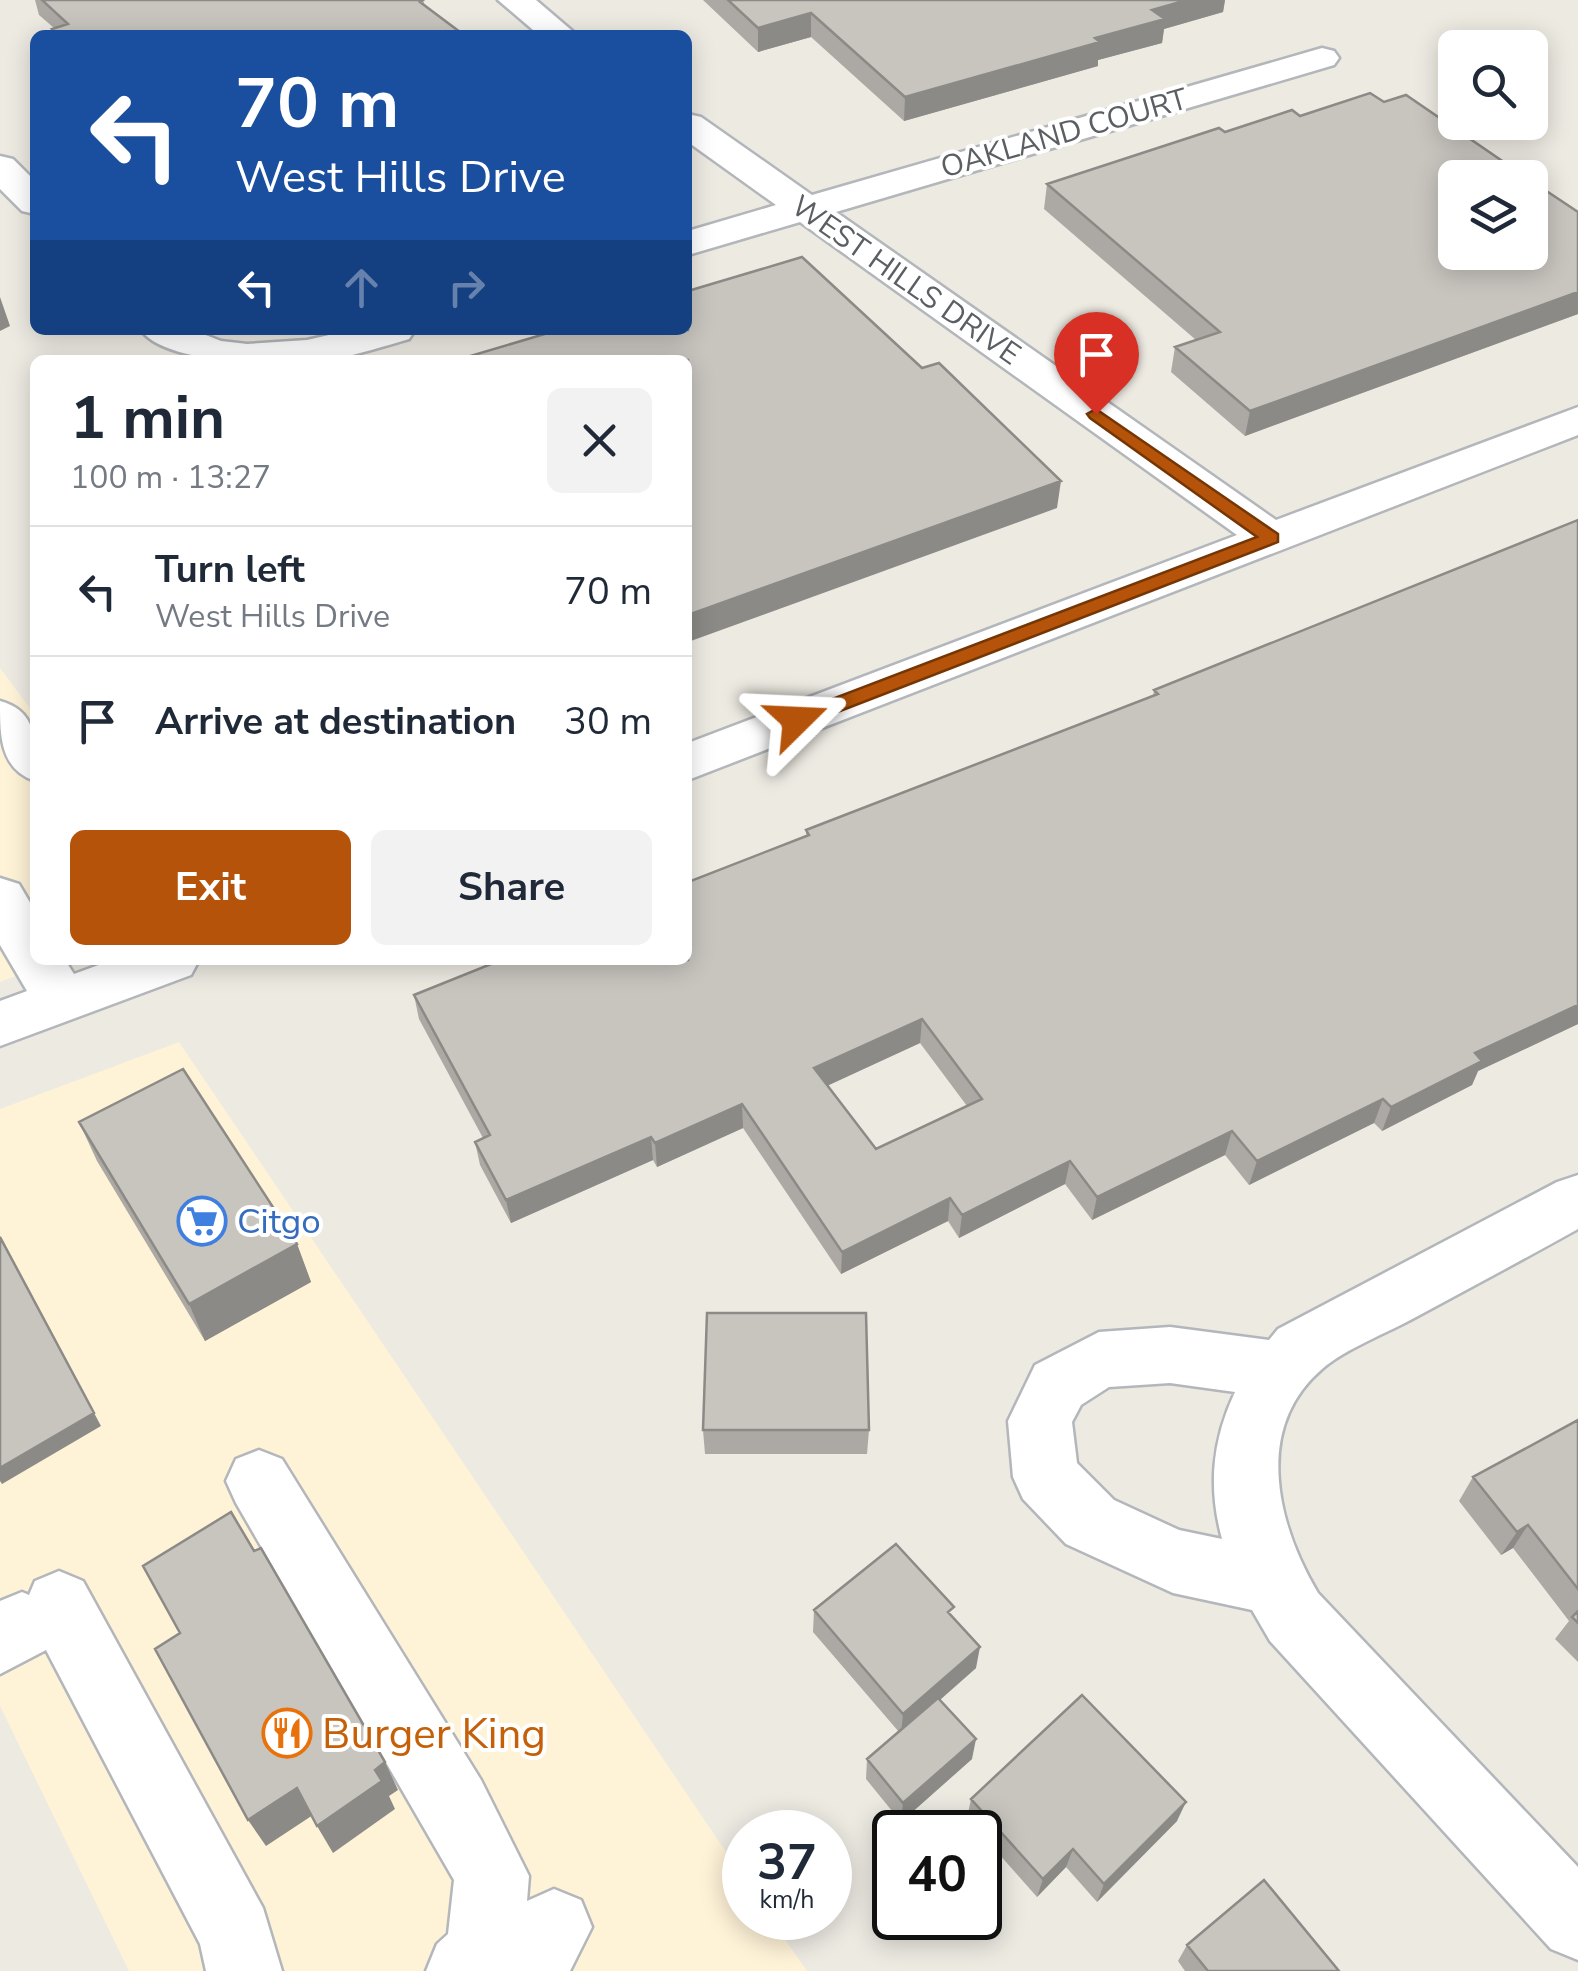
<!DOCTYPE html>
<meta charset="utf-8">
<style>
:root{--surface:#fff;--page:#f2f2f3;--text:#1f2937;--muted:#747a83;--line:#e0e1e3;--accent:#b45309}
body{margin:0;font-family:"Nunito Sans",sans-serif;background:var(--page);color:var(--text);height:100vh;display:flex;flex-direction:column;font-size:38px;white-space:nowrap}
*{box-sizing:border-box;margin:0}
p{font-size:32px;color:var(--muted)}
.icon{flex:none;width:55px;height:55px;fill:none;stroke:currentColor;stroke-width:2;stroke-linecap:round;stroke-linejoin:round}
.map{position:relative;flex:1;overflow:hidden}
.drawer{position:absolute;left:30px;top:355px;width:662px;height:610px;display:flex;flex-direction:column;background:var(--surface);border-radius:15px;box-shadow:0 5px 25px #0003}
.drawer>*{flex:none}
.top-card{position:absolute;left:30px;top:30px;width:662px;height:305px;border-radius:15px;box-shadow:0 5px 25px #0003;background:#1a4fa0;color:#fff;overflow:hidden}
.fabs{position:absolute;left:1438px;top:30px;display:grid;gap:20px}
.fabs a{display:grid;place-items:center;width:110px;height:110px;border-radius:15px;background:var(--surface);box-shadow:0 5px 25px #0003;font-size:50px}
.speed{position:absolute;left:722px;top:1810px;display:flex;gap:20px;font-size:50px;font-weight:700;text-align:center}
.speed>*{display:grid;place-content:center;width:130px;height:130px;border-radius:50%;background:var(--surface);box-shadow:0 5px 25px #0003;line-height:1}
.speed small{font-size:25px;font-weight:400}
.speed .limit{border:5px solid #111;border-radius:15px;background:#fff;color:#111}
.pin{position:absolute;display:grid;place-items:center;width:85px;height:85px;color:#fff;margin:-102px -42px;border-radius:50% 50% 50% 0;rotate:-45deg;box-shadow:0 0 10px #0007}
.pin .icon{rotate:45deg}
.me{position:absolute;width:110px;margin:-55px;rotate:69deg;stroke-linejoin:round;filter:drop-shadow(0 0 8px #0008)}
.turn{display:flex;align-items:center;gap:35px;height:210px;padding:0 40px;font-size:45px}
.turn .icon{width:130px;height:130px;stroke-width:2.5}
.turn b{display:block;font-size:70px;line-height:85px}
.lanes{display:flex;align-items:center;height:95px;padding:0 40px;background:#0003;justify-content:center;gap:50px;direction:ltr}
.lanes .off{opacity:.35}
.round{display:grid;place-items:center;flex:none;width:105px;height:105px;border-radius:15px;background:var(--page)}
.head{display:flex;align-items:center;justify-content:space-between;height:170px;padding:0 40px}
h1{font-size:60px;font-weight:700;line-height:75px}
.action{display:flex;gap:20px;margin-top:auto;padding:20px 40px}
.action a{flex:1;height:115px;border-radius:15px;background:var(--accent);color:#fff;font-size:40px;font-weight:700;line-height:115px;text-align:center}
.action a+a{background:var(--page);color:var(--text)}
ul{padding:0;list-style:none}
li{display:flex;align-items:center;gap:30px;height:130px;padding:0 40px;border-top:2px solid var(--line)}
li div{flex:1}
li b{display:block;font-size:38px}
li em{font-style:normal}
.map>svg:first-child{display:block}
.commercial{fill:#fef2d7}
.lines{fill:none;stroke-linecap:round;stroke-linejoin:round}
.minor-casing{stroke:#b3b6ba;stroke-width:5}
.minor{fill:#fff;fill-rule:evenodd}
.wall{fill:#aca9a4;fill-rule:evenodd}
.shaded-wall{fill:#8c8a86}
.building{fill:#c8c5bf;stroke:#8c8a86;stroke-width:2.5;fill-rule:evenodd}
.route{fill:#b45309;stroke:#753606;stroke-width:2.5}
.labels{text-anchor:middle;stroke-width:8;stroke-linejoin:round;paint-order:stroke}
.far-street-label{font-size:30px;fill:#5b5f63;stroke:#fff}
.shop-label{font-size:35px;fill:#366cbe;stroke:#fff;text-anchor:start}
.near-food-label{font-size:42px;fill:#c56008;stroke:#fff;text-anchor:start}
</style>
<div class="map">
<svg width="1578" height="1971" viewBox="0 0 1578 1971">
<rect width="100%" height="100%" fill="#edeae2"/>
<path class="commercial" d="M 0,668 L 35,715 L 35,960 L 59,960 L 0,982 Z
M 179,1042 L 745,1880 L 745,1918 L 770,1918 L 807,1971 L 129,1971 L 0,1706 L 0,1109 Z"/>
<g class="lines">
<g class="minor-casing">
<path id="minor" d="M 498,0 L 536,0 L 577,35 L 539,35 Z
M 1322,48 L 1334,51 L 1339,58 L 1334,65 L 836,212 L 1276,520 L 1578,407 L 1578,435 L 688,780 L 688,743 L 1237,535 L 800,222 L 688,255 L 688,231 L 776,205 L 688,142 L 688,114 L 701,117 L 812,195 Z
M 0,156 L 13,159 L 35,181 L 35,214 L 22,211 L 0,189 Z
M 141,330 L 193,330 L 221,341 L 247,344 L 307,340 L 351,330 L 415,330 L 409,339 C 385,346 360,354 334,359 C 293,367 166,366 141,330 Z
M 0,701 C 40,712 35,745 35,781 C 0,769 0,736 0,701 Z
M 0,878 L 19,884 L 35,911 L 35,960 L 65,960 L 74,974 L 112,960 L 199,960 L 191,975 L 0,1046 L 0,1001 L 27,991 L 0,945 Z
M 1578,1175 L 1578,1229 C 1524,1259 1470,1288 1416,1317 C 1389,1332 1345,1349 1322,1369 C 1252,1429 1278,1526 1318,1593 L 1578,1867 L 1578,1960 L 1551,1949 L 1270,1641 L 1252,1610 L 1173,1593 L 1066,1544 L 1023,1499 L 1013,1477 L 1008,1421 L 1035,1365 L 1099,1332 L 1170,1327 L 1269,1340 L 1278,1329 L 1557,1182 ZM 1170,1383 L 1235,1392 C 1212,1441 1208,1487 1222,1539 L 1179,1530 L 1114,1500 L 1077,1463 L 1072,1422 L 1081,1405 L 1109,1387 Z
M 259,1450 L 282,1459 L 481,1780 L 529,1876 L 527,1901 L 554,1889 L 581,1900 L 592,1927 L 570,1971 L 426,1971 L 437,1944 L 448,1934 L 454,1880 L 236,1503 L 226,1481 L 236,1459 Z
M 59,1571 L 83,1581 L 263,1908 L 282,1971 L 206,1971 L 200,1944 L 46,1650 L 0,1674 L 0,1601 L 22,1592 L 29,1595 L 35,1581 Z"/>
</g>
<use href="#minor" class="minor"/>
</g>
<path class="wall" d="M 35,0 L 423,0 L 425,6 L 464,35 L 53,35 L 52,29 L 54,28 L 39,15 Z
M 703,0 L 1225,0 L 1223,12 L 1164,29 L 1162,43 L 1098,60 L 1098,66 L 904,121 L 811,37 L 758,52 Z
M 1384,102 L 1578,212 L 1578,314 L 1245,436 L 1171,372 L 1175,347 L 1196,340 L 1044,209 L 1047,184 L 1225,132 L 1300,116 Z
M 1578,520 L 1578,1024 L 1478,1071 L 1472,1085 L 1382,1131 L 1374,1123 L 1249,1185 L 1225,1155 L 1092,1220 L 1065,1184 L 959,1238 L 948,1221 L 841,1274 L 743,1128 L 657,1167 L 653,1160 L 511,1223 L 480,1165 L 475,1142 L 483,1138 L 419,1019 L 414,995 L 688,960 L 806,836 L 806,830 L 1153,697 L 1154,690 ZM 920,1043 L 967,1106 L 876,1149 L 828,1085 Z
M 79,1122 L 297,1244 L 311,1282 L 205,1341 L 97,1161 Z
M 1578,1420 L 1578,1662 L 1555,1639 L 1569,1621 L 1513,1548 L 1501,1555 L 1459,1501 L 1473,1477 Z
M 703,1430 L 869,1430 L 867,1454 L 705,1454 Z
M 814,1610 L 952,1617 L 976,1668 L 940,1700 L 972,1759 L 901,1822 L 866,1779 L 867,1759 L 899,1732 L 813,1632 Z
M 971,1799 L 1177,1821 L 1097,1902 L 1066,1867 L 1037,1897 L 967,1818 Z
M 1187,1945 L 1339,1971 L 1185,1971 L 1178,1961 Z"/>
<path class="shaded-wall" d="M 1187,0 L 1225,0 L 1223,12 L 1164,29 L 1162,43 L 1098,60 L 1098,66 L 904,121 L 905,97 L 1095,38 L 1152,10 Z
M 811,13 L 811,37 L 758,52 L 758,28 Z
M 1578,292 L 1578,314 L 1245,436 L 1250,411 Z
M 0,297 L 10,326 L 0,331 Z
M 1061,481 L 1057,508 L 688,642 L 688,615 Z
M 1578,1005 L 1578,1024 L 1478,1071 L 1472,1085 L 1382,1131 L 1391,1107 L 1475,1053 Z
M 922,1019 L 920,1043 L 814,1092 L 814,1068 Z
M 1383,1099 L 1374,1123 L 1249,1185 L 1257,1161 Z
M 742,1104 L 743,1128 L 657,1167 L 655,1143 Z
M 1232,1131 L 1225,1155 L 1092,1220 L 1097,1197 Z
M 651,1137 L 653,1160 L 511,1223 L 506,1200 Z
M 1070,1161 L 1065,1184 L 959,1238 L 962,1215 Z
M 950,1198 L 948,1221 L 841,1274 L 842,1252 Z
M 0,1236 L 101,1426 L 2,1484 L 0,1481 Z
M 297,1244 L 311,1282 L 205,1341 L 189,1304 Z
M 1528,1525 L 1513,1548 L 1501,1555 L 1517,1532 Z
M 980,1647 L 976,1668 L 901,1734 L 903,1714 Z
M 976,1739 L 972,1759 L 901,1822 L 903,1803 Z
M 385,1762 L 398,1790 L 389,1796 L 395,1809 L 333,1853 L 317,1826 L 375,1770 Z
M 297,1788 L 313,1815 L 266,1846 L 248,1820 Z
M 1186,1802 L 1177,1821 L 1097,1902 L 1104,1884 Z
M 1073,1849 L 1066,1867 L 1037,1897 L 1043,1879 Z"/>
<path class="building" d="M 42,0 L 423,0 L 420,2 L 464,35 L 58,35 L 52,29 L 68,24 Z
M 728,0 L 1187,0 L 1152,10 L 1165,19 L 1095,38 L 1100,42 L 905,97 L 811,13 L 758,28 Z
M 1370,93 L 1384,102 L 1406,95 L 1527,178 L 1455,178 L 1455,252 L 1530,252 L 1530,180 L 1578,212 L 1578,292 L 1250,411 L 1175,347 L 1220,332 L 1047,184 L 1219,128 L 1225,132 L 1292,110 L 1300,116 Z
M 802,257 L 922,368 L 939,363 L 1061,481 L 688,615 L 688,360 L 457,360 L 558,330 L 688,330 L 688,291 Z
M 1578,520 L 1578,1005 L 1475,1053 L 1482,1061 L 1391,1107 L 1383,1099 L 1257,1161 L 1232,1131 L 1097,1197 L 1070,1161 L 962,1215 L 950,1198 L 842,1252 L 742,1104 L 655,1143 L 651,1137 L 506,1200 L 475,1142 L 490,1135 L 414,995 L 501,960 L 688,960 L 688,882 L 809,835 L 806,830 L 1158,694 L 1154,690 ZM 922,1019 L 982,1099 L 876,1149 L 814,1068 Z
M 183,1069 L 297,1244 L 189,1304 L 79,1122 Z
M 0,1237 L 94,1413 L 0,1468 Z
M 707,1313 L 866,1313 L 869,1430 L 703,1430 Z
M 1578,1420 L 1578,1589 L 1528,1525 L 1517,1532 L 1473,1477 Z
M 231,1512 L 254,1551 L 261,1548 L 385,1762 L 375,1770 L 382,1781 L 317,1826 L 297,1788 L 248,1820 L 155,1649 L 180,1633 L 143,1566 Z
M 896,1544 L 954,1607 L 948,1612 L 980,1647 L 903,1714 L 814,1610 Z
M 1578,1611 L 1578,1623 L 1572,1617 Z
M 1082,1695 L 1186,1802 L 1104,1884 L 1073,1849 L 1043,1879 L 971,1799 Z
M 938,1698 L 976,1739 L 903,1803 L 867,1759 Z
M 1264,1880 L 1339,1971 L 1208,1971 L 1187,1945 Z"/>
<path class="route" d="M 1096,409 L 1278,534 L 1278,542 L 804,725 L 790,725 L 790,715 L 1257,537 L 1090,418 L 1087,414 Z"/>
<defs>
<g id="supermarket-ring" transform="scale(2.5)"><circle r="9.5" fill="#fff" stroke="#3f7fe0" stroke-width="1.5"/><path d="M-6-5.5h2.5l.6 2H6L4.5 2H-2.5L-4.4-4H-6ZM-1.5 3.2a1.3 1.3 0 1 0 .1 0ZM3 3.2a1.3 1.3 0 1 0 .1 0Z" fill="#3f7fe0"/></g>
<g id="restaurant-ring" transform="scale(2.5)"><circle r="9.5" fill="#fff" stroke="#e8710a" stroke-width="1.5"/><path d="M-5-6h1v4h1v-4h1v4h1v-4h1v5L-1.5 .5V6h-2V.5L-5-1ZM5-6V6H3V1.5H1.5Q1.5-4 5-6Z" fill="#e8710a"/></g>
</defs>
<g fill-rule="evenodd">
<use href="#supermarket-ring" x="202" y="1221"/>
<use href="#restaurant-ring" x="287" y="1733"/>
</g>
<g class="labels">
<g class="far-street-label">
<text transform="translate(1064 133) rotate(-16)" y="10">OAKLAND COURT</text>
<text transform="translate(906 280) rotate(35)" y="10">WEST HILLS DRIVE</text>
</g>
<g class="shop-label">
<text x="237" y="1233">Citgo</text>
</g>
<g class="near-food-label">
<text x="322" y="1748">Burger King</text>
</g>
</g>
</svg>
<div class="fabs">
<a><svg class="icon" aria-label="search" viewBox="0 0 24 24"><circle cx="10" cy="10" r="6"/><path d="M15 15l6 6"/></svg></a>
<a><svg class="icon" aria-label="layers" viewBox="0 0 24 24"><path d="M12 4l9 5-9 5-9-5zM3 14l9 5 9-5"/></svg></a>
</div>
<div class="speed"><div>37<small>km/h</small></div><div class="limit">40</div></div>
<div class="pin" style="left:1096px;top:414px;background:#d93025"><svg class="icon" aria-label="arrive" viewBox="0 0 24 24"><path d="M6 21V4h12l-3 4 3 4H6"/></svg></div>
<svg class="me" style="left:797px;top:720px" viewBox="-20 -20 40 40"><path d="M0-17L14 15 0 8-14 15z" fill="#b45309" stroke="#fff" stroke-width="4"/></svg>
<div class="top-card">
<div class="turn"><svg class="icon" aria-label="left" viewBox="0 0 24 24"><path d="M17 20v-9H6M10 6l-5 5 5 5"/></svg><div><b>70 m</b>West Hills Drive</div></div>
<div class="lanes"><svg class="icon" aria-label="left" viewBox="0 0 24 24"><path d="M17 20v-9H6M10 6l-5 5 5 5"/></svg><svg class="icon off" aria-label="ahead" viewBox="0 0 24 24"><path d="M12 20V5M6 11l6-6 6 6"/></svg><svg class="icon off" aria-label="right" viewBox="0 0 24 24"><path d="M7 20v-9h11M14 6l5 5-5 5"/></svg></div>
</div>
<section class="drawer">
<div class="head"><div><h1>1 min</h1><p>100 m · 13:27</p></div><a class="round"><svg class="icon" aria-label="close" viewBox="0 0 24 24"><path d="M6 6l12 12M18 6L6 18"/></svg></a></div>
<ul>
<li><svg class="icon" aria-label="left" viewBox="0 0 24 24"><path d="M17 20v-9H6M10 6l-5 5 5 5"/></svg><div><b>Turn left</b><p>West Hills Drive</p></div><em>70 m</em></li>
<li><svg class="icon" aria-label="arrive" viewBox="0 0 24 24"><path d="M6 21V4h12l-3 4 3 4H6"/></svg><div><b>Arrive at destination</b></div><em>30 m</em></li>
</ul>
<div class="action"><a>Exit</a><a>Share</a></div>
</section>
</div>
